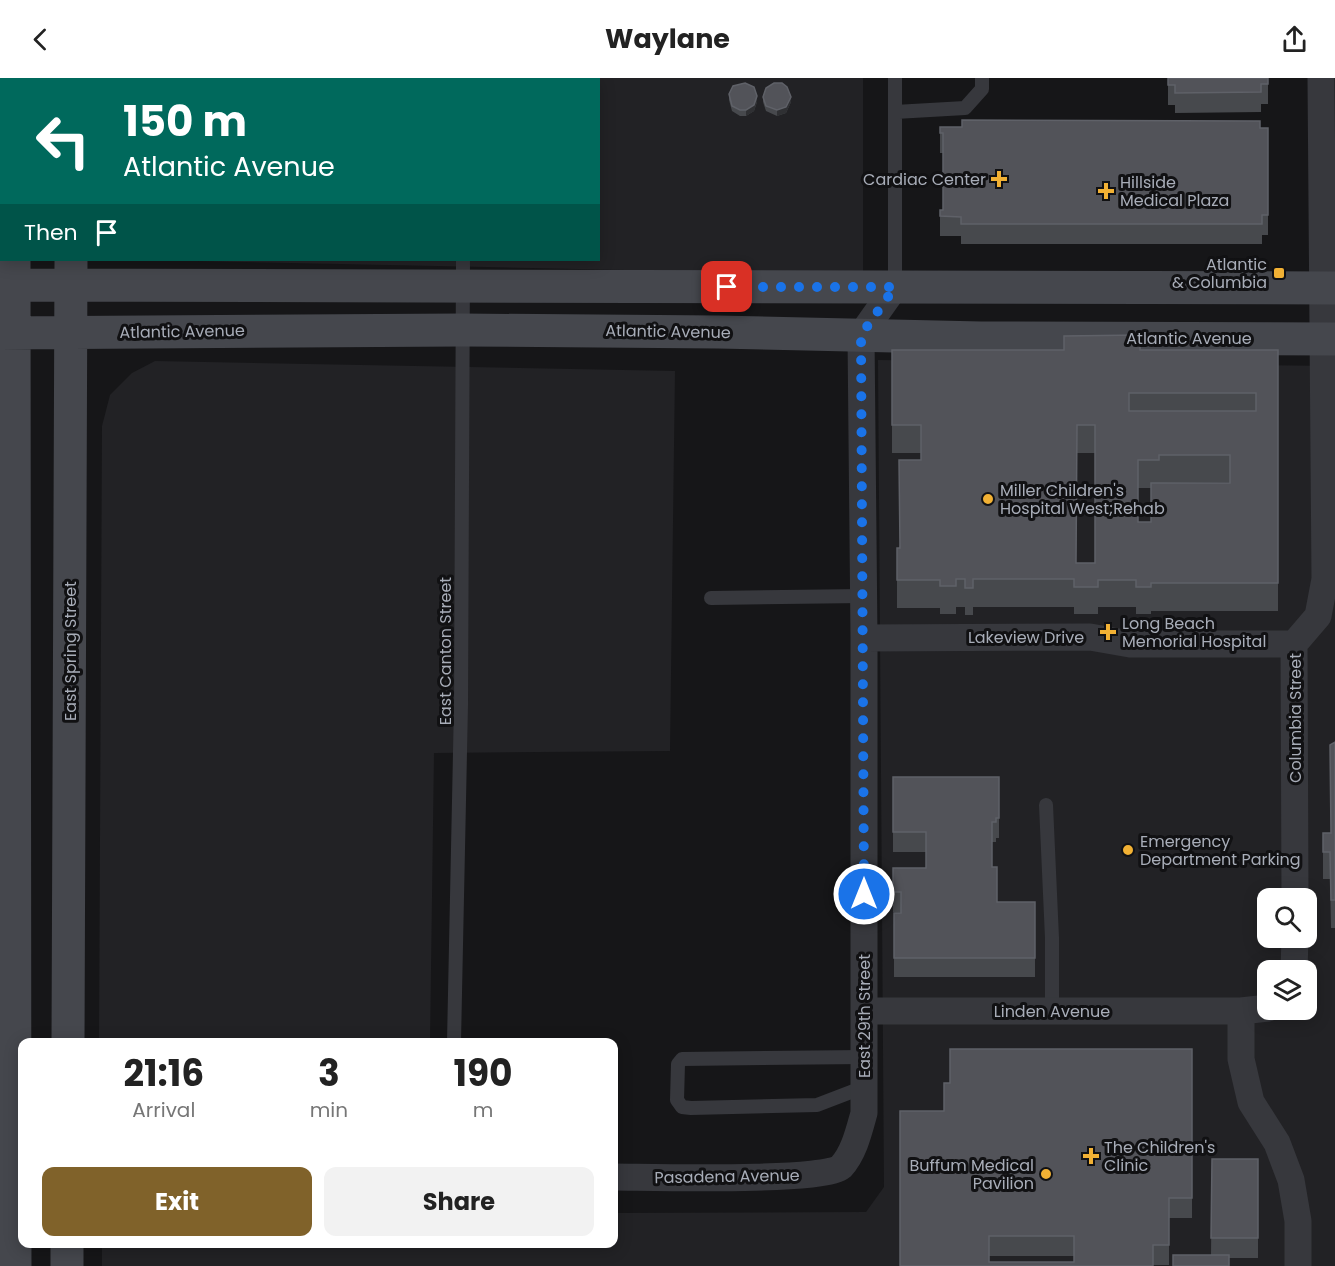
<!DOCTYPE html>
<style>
:root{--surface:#fff;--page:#f2f2f2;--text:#222;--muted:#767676;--accent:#80622a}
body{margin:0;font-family:Poppins,sans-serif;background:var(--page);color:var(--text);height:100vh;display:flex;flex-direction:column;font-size:22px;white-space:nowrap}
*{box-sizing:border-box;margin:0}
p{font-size:20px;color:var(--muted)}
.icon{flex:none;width:33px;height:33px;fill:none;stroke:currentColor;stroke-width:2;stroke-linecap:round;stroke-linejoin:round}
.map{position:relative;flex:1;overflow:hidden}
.details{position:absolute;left:18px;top:960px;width:600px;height:210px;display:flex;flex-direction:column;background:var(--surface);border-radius:12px;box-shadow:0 3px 15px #0003}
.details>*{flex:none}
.hud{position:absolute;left:0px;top:0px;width:600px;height:183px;box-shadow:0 3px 15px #0003;background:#00695c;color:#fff;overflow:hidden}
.controls{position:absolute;left:1257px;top:810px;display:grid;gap:12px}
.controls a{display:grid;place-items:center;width:60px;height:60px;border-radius:12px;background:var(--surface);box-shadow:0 3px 15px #0003;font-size:30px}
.pin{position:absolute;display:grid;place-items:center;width:51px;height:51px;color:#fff;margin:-26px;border-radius:12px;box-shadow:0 3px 9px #0006}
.me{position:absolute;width:66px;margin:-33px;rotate:0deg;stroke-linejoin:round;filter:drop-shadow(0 0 4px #0008)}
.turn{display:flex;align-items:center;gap:21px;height:126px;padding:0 24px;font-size:27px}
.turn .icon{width:78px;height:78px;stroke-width:2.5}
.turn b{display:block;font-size:42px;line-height:51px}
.then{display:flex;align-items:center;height:57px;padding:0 24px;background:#0003;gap:12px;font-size:22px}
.eta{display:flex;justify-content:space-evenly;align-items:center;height:102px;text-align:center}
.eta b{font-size:36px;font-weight:700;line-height:42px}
.action{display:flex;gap:12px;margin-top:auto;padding:12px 24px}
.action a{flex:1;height:69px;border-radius:12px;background:var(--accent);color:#fff;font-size:24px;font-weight:700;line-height:69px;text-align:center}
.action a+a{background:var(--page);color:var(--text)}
header{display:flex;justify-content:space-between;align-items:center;height:78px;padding:0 24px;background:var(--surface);font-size:27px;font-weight:700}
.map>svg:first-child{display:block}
.built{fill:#222225;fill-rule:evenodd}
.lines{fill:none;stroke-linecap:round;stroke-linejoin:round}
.service{stroke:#37383d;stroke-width:14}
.minor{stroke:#37383d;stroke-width:27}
.secondary{stroke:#45474d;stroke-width:33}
.wall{fill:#47494d;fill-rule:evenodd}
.shaded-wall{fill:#2f3033}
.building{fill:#525359;stroke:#5f6168;stroke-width:1.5;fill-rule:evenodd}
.route{stroke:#1a73e8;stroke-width:10;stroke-dasharray:0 18}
.poi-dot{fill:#f2b134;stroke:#111113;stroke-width:2}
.labels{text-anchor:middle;stroke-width:6;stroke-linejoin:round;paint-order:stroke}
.poi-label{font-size:16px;fill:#a8adb8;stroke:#111113;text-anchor:start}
.street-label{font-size:16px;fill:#a8adb8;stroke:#111113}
</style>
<header><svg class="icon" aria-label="back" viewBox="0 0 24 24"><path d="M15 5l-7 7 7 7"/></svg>Waylane<svg class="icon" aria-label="share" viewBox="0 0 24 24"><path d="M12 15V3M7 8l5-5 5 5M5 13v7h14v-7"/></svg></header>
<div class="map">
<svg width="1335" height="1188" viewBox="0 0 1335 1188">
<rect width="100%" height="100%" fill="#161618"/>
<path class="built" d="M 103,0 L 863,0 L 863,197 L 151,182 L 598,182 L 598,2 Z
M 878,282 L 1335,288 L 1335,1188 L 102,1188 L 102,1168 L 106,1166 L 614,1166 L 614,1135 L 866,1134 L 884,1109 ZM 1268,820 L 1306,820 L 1306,860 L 1268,860 ZM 1268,892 L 1306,892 L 1306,932 L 1268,932 Z
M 155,283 L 675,293 L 670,673 L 434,675 L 430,964 L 99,964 L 102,348 L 110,317 L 132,295 Z"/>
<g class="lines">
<path class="service" d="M 895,0 L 895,209
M 466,2 L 466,0
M 895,34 L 965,30 L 982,11 L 982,0
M 711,520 L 864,518
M 1046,727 L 1052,860 L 1052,933
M 454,964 L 461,626 L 463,182
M 864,979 L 682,981 L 678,986 L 677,1022 L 682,1029 L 691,1030 L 817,1027 L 864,1009"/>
<path class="minor" d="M 864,560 L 1090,559 L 1130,566 L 1294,566
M 1295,820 L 1294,566 L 1318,538 L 1325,501 L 1321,0
M 1294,892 L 1295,860
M 1268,930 L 1241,933 L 1241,981 L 1251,1024 L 1277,1065 L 1291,1102 L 1298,1143 L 1298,1188
M 864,933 L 1241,933
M 614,1099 C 646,1099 825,1104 841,1089 C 854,1075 859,1053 864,1035 L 864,560 L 861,257 L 895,209"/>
<path class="secondary" d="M 70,0 L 70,2
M 14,2 L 14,0
M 14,182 L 15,1188
M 0,207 L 1335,210
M 0,255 L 462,252 L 718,254 L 981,260 L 1335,261
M 68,964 L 71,182
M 67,1166 L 67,1188"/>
</g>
<path class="wall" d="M 1168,0 L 1268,6 L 1268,26 L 1261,26 L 1261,34 L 1175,35 L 1175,27 L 1168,27 Z
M 729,16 L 757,24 L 754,33 L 746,38 L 740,38 L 732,33 L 729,22 Z
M 763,19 L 791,24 L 786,35 L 777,38 L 766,33 L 763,24 Z
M 940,49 L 1268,50 L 1268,157 L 1262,157 L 1262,166 L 961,166 L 961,158 L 940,158 L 940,132 L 943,132 L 943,75 L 940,75 Z
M 892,272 L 1278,272 L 1278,533 L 1151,533 L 1151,536 L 1136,536 L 1136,529 L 1098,529 L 1098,536 L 1074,536 L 1074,529 L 973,529 L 973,537 L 965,537 L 965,529 L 956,529 L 956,536 L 940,536 L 940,530 L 897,530 L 897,470 L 899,470 L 921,382 L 921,375 L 892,375 ZM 1077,375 L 1095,375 L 1095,485 L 1076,485 ZM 1230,404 L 1230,405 L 1159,405 ZM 1138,410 L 1151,410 L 1151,444 L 1138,444 Z
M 1335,664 L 1335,850 L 1331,850 L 1330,801 L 1323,801 L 1323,755 L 1331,755 Z
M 893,699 L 999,699 L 999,760 L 996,760 L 996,764 L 992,764 L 992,789 L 997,824 L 1035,824 L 1035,899 L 894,899 L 894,835 L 901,835 L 901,834 L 893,834 L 893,790 L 926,790 L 926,774 L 893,774 Z
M 1192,971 L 1192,1140 L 1169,1140 L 1169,1187 L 900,1188 L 944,1033 L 950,1005 ZM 989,1178 L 1074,1178 L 1074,1184 L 989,1184 Z
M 1212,1081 L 1258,1081 L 1258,1180 L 1229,1180 L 1211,1177 Z"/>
<path class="shaded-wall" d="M 757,18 L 757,24 L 754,33 L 746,38 L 746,32 Z
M 791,19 L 791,24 L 786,35 L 777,38 L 777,32 Z"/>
<path class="building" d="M 1168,0 L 1268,0 L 1268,6 L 1261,6 L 1261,14 L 1175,15 L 1175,7 L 1168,7 Z
M 745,5 L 754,9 L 757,18 L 754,27 L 746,32 L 740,32 L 732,28 L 729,16 L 733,8 Z
M 774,5 L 782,5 L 787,9 L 791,19 L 786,29 L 777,32 L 766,28 L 763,19 L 766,10 Z
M 962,42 L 1260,43 L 1260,50 L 1268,50 L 1268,137 L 1262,137 L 1262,146 L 961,146 L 961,139 L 940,138 L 940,132 L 943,132 L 943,55 L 940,55 L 940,49 L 962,49 Z
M 1140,257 L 1140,272 L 1278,272 L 1278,505 L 1151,505 L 1151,509 L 1136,509 L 1136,502 L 1098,502 L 1098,509 L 1074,509 L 1074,501 L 973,501 L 973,510 L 965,510 L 965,501 L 956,501 L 956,508 L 940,508 L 940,502 L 897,502 L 897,470 L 900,470 L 899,382 L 921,382 L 921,347 L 892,347 L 892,272 L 1064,272 L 1064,258 ZM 1129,315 L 1256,315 L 1256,333 L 1129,333 ZM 1077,347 L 1095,347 L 1095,485 L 1076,485 ZM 1159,377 L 1230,377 L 1230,405 L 1151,405 L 1151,444 L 1138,444 L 1138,382 L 1159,382 Z
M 1335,664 L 1335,822 L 1331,822 L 1330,774 L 1323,774 L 1323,755 L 1331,755 L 1330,667 Z
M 893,699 L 999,699 L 999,740 L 996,740 L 996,744 L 992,744 L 992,789 L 997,789 L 997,824 L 1035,824 L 1035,880 L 894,880 L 894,835 L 901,835 L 901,814 L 893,814 L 893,790 L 926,790 L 926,754 L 893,754 Z
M 950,971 L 1192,971 L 1192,1120 L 1169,1120 L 1169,1167 L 1153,1167 L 1153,1188 L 900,1188 L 900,1033 L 944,1033 L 944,1005 L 950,1005 ZM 989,1158 L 1074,1158 L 1074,1184 L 989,1184 Z
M 1212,1081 L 1258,1081 L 1258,1160 L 1211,1160 Z
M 1173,1177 L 1229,1177 L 1229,1188 L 1173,1188 Z"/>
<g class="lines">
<path class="route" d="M 727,209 L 895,209 L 861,257 L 864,816"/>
</g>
<g class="poi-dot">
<path d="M996 92h6v6h6v6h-6v6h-6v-6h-6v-6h6z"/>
<path d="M1103 104h6v6h6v6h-6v6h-6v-6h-6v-6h6z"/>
<rect x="1273" y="189" width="12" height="12" rx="3"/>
<circle cx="988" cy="421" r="6"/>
<path d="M1105 545h6v6h6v6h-6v6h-6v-6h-6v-6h6z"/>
<circle cx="1128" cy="772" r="6"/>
<path d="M1088 1069h6v6h6v6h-6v6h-6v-6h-6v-6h6z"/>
<circle cx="1046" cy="1096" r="6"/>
</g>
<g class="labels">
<g class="poi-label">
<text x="986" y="107" text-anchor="end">Cardiac Center</text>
<text x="1120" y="110">Hillside<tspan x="1120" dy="18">Medical Plaza</tspan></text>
<text x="1267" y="192" text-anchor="end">Atlantic<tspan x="1267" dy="18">&amp; Columbia</tspan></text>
<text x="1000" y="418">Miller Children's<tspan x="1000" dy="18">Hospital West;Rehab</tspan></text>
<text x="1122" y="551">Long Beach<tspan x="1122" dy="18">Memorial Hospital</tspan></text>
<text x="1140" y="769">Emergency<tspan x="1140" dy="18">Department Parking</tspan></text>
<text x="1104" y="1075">The Children's<tspan x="1104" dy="18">Clinic</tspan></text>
<text x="1034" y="1093" text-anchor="end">Buffum Medical<tspan x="1034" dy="18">Pavilion</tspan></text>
</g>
<g class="street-label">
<text transform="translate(182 253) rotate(-1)" y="6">Atlantic Avenue</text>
<text transform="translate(668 253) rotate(1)" y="6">Atlantic Avenue</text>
<text x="1189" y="266">Atlantic Avenue</text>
<text x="1026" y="565">Lakeview Drive</text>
<text transform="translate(70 573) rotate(-90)" y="6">East Spring Street</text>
<text transform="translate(445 573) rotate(-90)" y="6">East Canton Street</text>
<text transform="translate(1295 640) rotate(-90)" y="6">Columbia Street</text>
<text x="1052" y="939">Linden Avenue</text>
<text transform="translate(864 938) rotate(-90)" y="6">East 29th Street</text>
<text transform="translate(727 1098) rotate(-1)" y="6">Pasadena Avenue</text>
</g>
</g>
</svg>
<div class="controls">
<a><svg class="icon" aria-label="search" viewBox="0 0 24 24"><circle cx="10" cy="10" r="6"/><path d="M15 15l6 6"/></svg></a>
<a><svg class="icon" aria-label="layers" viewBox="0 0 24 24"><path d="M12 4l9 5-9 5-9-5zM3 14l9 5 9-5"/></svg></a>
</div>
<div class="pin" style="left:727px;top:209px;background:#d93025"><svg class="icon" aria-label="arrive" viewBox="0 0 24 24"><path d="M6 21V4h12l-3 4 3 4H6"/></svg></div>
<svg class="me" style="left:864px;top:816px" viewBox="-20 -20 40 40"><circle r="17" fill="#1a73e8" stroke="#fff" stroke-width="3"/><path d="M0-11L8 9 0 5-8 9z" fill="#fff"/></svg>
<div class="hud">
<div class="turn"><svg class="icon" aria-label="left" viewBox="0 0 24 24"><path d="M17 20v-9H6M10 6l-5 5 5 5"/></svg><div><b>150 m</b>Atlantic Avenue</div></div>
<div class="then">Then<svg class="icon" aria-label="arrive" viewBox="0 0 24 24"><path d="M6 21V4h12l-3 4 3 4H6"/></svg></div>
</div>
<section class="details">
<div class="eta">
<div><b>21:16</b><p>Arrival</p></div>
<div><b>3</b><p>min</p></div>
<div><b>190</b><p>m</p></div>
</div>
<div class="action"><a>Exit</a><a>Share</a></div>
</section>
</div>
